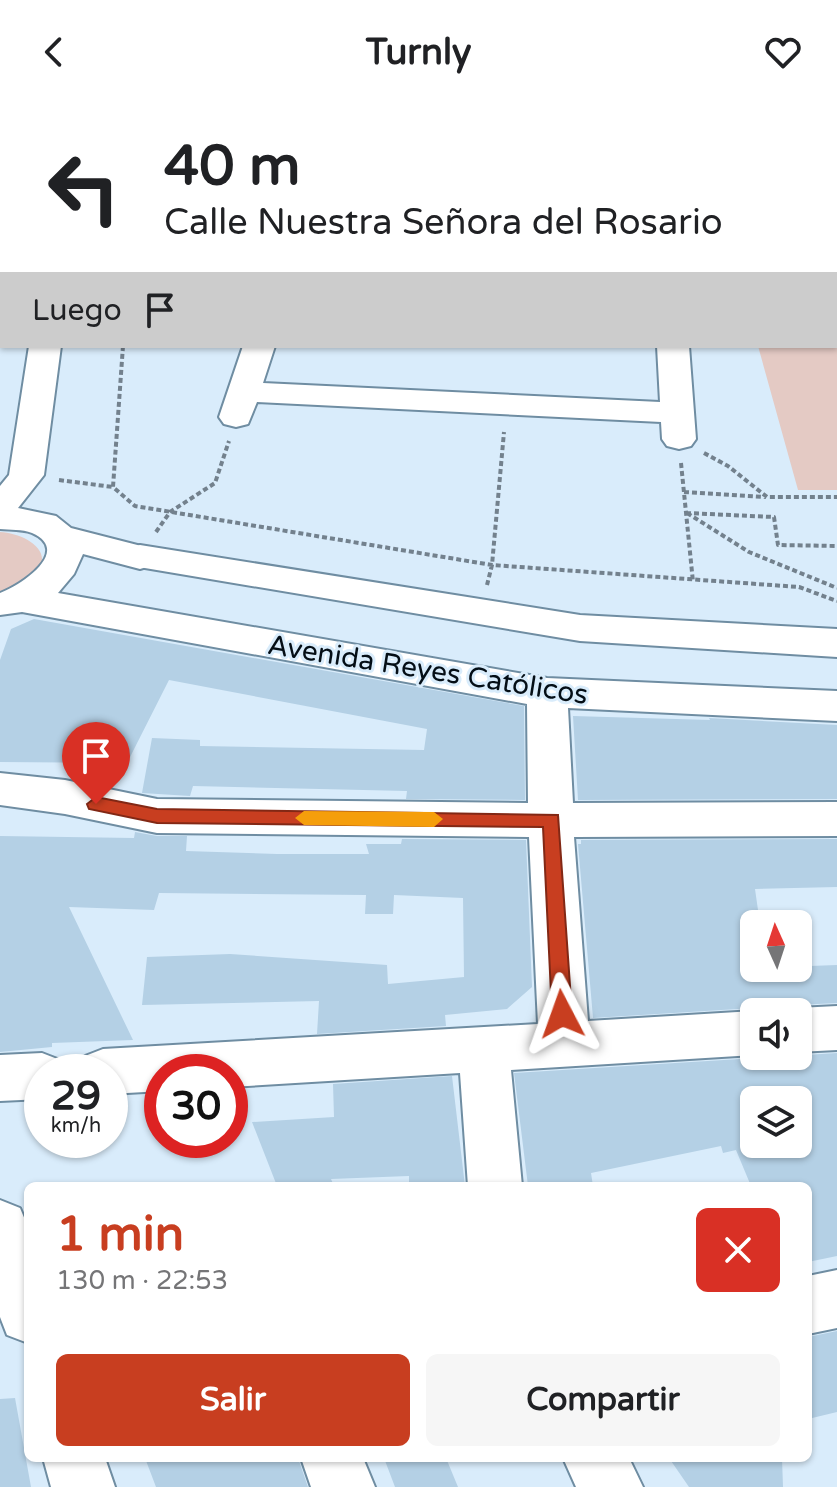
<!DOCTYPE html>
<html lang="es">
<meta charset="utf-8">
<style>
:root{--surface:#fff;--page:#f6f6f6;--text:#202124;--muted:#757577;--accent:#c83e20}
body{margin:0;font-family:"Varela Round",sans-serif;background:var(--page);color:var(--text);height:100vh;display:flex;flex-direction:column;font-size:30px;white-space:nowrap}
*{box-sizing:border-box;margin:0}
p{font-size:26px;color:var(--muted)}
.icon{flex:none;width:44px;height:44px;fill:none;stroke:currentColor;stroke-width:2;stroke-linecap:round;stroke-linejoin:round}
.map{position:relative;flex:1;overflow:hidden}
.sheet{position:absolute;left:24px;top:1078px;width:788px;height:280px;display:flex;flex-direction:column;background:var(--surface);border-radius:12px;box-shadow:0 2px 6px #0004}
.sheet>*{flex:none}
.banner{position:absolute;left:0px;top:0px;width:838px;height:244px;box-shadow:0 2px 6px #0004;background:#fff;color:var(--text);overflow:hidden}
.needle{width:52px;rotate:357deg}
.fabs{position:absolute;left:740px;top:806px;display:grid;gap:16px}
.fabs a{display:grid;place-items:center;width:72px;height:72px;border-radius:12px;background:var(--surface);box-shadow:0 2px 6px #0004;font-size:40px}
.speed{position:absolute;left:24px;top:950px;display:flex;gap:16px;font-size:40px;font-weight:700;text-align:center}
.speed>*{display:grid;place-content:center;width:104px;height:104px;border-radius:50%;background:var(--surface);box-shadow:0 2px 6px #0004;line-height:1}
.speed small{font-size:20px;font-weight:400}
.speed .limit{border:12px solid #d22;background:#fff;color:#111}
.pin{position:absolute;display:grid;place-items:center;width:68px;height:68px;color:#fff;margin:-82px -34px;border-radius:50% 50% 50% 0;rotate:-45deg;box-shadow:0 0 8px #0007}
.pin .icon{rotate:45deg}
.me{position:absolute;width:88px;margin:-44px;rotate:356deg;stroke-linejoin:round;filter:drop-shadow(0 0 6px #0008)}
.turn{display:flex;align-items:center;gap:28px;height:168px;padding:0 32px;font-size:36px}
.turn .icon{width:104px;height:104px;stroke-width:2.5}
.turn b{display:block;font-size:56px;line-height:68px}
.then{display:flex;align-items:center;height:76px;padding:0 32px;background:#0003;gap:16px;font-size:30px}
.round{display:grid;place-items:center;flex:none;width:84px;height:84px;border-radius:12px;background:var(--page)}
.summary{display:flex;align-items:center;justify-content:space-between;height:136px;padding:0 32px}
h1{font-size:48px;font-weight:700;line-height:60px;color:var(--accent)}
.button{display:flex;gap:16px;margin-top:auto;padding:16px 32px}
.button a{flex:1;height:92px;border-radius:12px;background:var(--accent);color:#fff;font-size:32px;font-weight:700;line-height:92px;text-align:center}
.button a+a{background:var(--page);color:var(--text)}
header{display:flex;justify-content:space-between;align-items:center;height:104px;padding:0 32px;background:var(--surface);font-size:36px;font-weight:700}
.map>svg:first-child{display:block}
.green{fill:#e4cac4}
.building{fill:#b4d0e5;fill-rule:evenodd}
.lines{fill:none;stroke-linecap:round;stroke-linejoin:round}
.minor-casing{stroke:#6f8da2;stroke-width:4}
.major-casing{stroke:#6f8da2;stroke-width:4}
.path{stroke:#73818d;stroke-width:4;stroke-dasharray:5 3;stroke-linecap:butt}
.minor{fill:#fff;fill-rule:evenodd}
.major{fill:#fff;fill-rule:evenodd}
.route{fill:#c83e20;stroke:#822815;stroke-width:2}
.slow{fill:#f59e0b}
.labels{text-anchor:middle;stroke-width:6;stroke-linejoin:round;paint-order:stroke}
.street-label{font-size:28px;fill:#040e16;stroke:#d9ecfb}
</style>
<header><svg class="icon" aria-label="back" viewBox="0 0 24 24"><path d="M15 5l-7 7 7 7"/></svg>Turnly<svg class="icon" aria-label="heart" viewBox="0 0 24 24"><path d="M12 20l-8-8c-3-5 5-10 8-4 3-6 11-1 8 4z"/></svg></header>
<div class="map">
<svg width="837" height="1383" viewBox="0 0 837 1383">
<rect width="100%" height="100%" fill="#d9ecfb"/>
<path class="green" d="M 152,0 L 837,0 L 837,386 L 798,386 L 758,242 L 836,242 L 836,2 L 146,2 Z
M 0,428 C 25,429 62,450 29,475 C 21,481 9,485 0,490 Z"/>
<path class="building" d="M 34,515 L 524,602 L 525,696 L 406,695 L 407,687 L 193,682 L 190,692 L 142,689 L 152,634 L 200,636 L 200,642 L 424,646 L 427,625 L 169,576 L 127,659 L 0,658 L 0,556 L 11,525 Z
M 573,612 L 710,616 L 709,614 L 837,621 L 837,695 L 578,696 Z
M 135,728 L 157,732 L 187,732 L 186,747 L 277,750 L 369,750 L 366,740 L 401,740 L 402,735 L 526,736 L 532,883 L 507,905 L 445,911 L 446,922 L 317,930 L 319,897 L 142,901 L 147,853 L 230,850 L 387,861 L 388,880 L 464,873 L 463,794 L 394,791 L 393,810 L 365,810 L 366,791 L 159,789 L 154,806 L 69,803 L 133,936 L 52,939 L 52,943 L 0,948 L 0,732 L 134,734 Z
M 837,735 L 837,783 L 755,785 L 760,820 L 754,820 L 754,864 L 837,861 L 837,899 L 798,901 L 784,908 L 760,908 L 754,904 L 593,914 L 578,740 L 581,740 L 581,736 Z
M 837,949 L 837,1152 L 808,1158 L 808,1082 L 751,1082 L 736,1046 L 723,1049 L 721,1042 L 591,1069 L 593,1082 L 528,1082 L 514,969 ZM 754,996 L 798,996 L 798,1040 L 754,1040 Z
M 452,972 L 465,1082 L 409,1082 L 409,1072 L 331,1075 L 334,1082 L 277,1082 L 252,1018 L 334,1013 L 333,980 Z
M 837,1227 L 837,1308 L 808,1315 L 808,1233 Z
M 15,1294 L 31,1383 L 0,1383 L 0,1295 Z
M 145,1354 L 298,1354 L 308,1383 L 156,1383 Z
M 384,1354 L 446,1354 L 458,1383 L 395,1383 Z
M 669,1354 L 782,1354 L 783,1383 L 689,1383 Z"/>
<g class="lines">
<g class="minor-casing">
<path id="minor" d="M 0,82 L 2,82 L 0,99 Z
M 29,242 L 61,242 L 44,371 L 18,404 L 56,412 L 71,424 L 153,445 L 159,453 L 153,461 L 140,465 L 83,450 L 74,470 L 58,489 L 547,574 L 837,587 L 837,617 L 568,604 L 573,699 L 837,698 L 837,732 L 574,733 L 588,917 L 754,907 L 757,908 L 754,908 L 754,951 L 511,966 L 522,1082 L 468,1082 L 460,969 L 230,983 L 230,968 L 162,968 L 162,987 L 110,990 L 110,968 L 77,968 L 85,952 L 103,945 L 538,920 L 529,733 L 157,729 L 65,710 L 0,701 L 0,669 L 65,676 L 157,695 L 528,699 L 527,600 L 22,508 L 0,511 L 0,489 C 20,482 73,447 32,429 C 22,425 10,426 0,425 L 0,382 L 9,371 Z
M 243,242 L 275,242 L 263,279 L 660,298 L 657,242 L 689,242 L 696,335 L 691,342 L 679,345 L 667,342 L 662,335 L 661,318 L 257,298 L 248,320 L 236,323 L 224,320 L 219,313 Z
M 837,902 L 837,946 L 798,948 L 798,908 L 787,908 L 798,904 Z
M 42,949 L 60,956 L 66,968 L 42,968 L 42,995 L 0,997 L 0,951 Z
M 0,1096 L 20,1104 L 28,1123 L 28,1239 L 7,1231 L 0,1213 Z
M 837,1166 L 837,1224 L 808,1230 L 808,1172 Z
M 43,1354 L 105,1354 L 115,1383 L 51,1383 Z
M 301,1354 L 363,1354 L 375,1383 L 311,1383 Z
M 563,1354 L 629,1354 L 643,1383 L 576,1383 Z"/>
</g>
<g class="major-casing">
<path id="major" d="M 140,441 L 580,511 L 837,525 L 837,553 L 580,537 L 127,461 L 121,453 L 127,445 Z"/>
</g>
<path class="path" d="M 123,242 L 113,383 L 135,402 L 492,461 L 799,483 L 837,497
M 704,349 L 728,362 L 767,393 L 837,393
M 681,359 L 693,478
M 59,376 L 113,383
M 684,388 L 766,393
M 686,409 L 774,413 L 778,441 L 837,442
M 687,409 L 749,448 L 837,484
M 156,428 L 170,408 L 215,379 L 229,337
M 487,481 L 492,461 L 504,328"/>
<use href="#minor" class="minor"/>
<use href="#major" class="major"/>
</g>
<path class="route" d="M 96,693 L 157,705 L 558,711 L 572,910 L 569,916 L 562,919 L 555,916 L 552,910 L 543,723 L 157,719 L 89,705 L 87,700 Z"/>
<path class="slow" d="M 304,707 L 434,708 L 443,715 L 434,723 L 304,721 L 295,714 Z"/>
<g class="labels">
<g class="street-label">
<text transform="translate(428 565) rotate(9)" y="10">Avenida Reyes Católicos</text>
</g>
</g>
</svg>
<div class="fabs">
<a><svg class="needle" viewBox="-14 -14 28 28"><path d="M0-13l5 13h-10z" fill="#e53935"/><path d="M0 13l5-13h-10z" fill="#757577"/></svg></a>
<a><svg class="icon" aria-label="sound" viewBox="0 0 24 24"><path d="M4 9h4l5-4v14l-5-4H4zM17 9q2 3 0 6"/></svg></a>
<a><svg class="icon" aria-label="layers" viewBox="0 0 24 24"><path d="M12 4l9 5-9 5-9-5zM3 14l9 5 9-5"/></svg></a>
</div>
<div class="speed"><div>29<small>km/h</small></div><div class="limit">30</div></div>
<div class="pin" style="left:96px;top:700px;background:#d93025"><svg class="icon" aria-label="arrive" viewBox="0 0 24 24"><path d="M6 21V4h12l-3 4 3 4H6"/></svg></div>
<svg class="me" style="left:562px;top:910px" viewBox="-20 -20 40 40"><path d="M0-17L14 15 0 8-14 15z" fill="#c83e20" stroke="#fff" stroke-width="4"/></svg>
<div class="banner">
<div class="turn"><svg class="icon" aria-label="left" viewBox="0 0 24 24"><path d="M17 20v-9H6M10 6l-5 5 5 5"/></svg><div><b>40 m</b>Calle Nuestra Señora del Rosario</div></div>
<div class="then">Luego<svg class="icon" aria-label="arrive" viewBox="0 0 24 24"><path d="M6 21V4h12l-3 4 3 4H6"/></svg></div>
</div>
<section class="sheet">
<div class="summary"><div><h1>1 min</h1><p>130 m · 22:53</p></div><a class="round" style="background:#d93025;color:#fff"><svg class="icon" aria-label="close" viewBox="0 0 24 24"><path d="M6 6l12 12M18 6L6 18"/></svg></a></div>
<div class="button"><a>Salir</a><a>Compartir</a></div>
</section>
</div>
